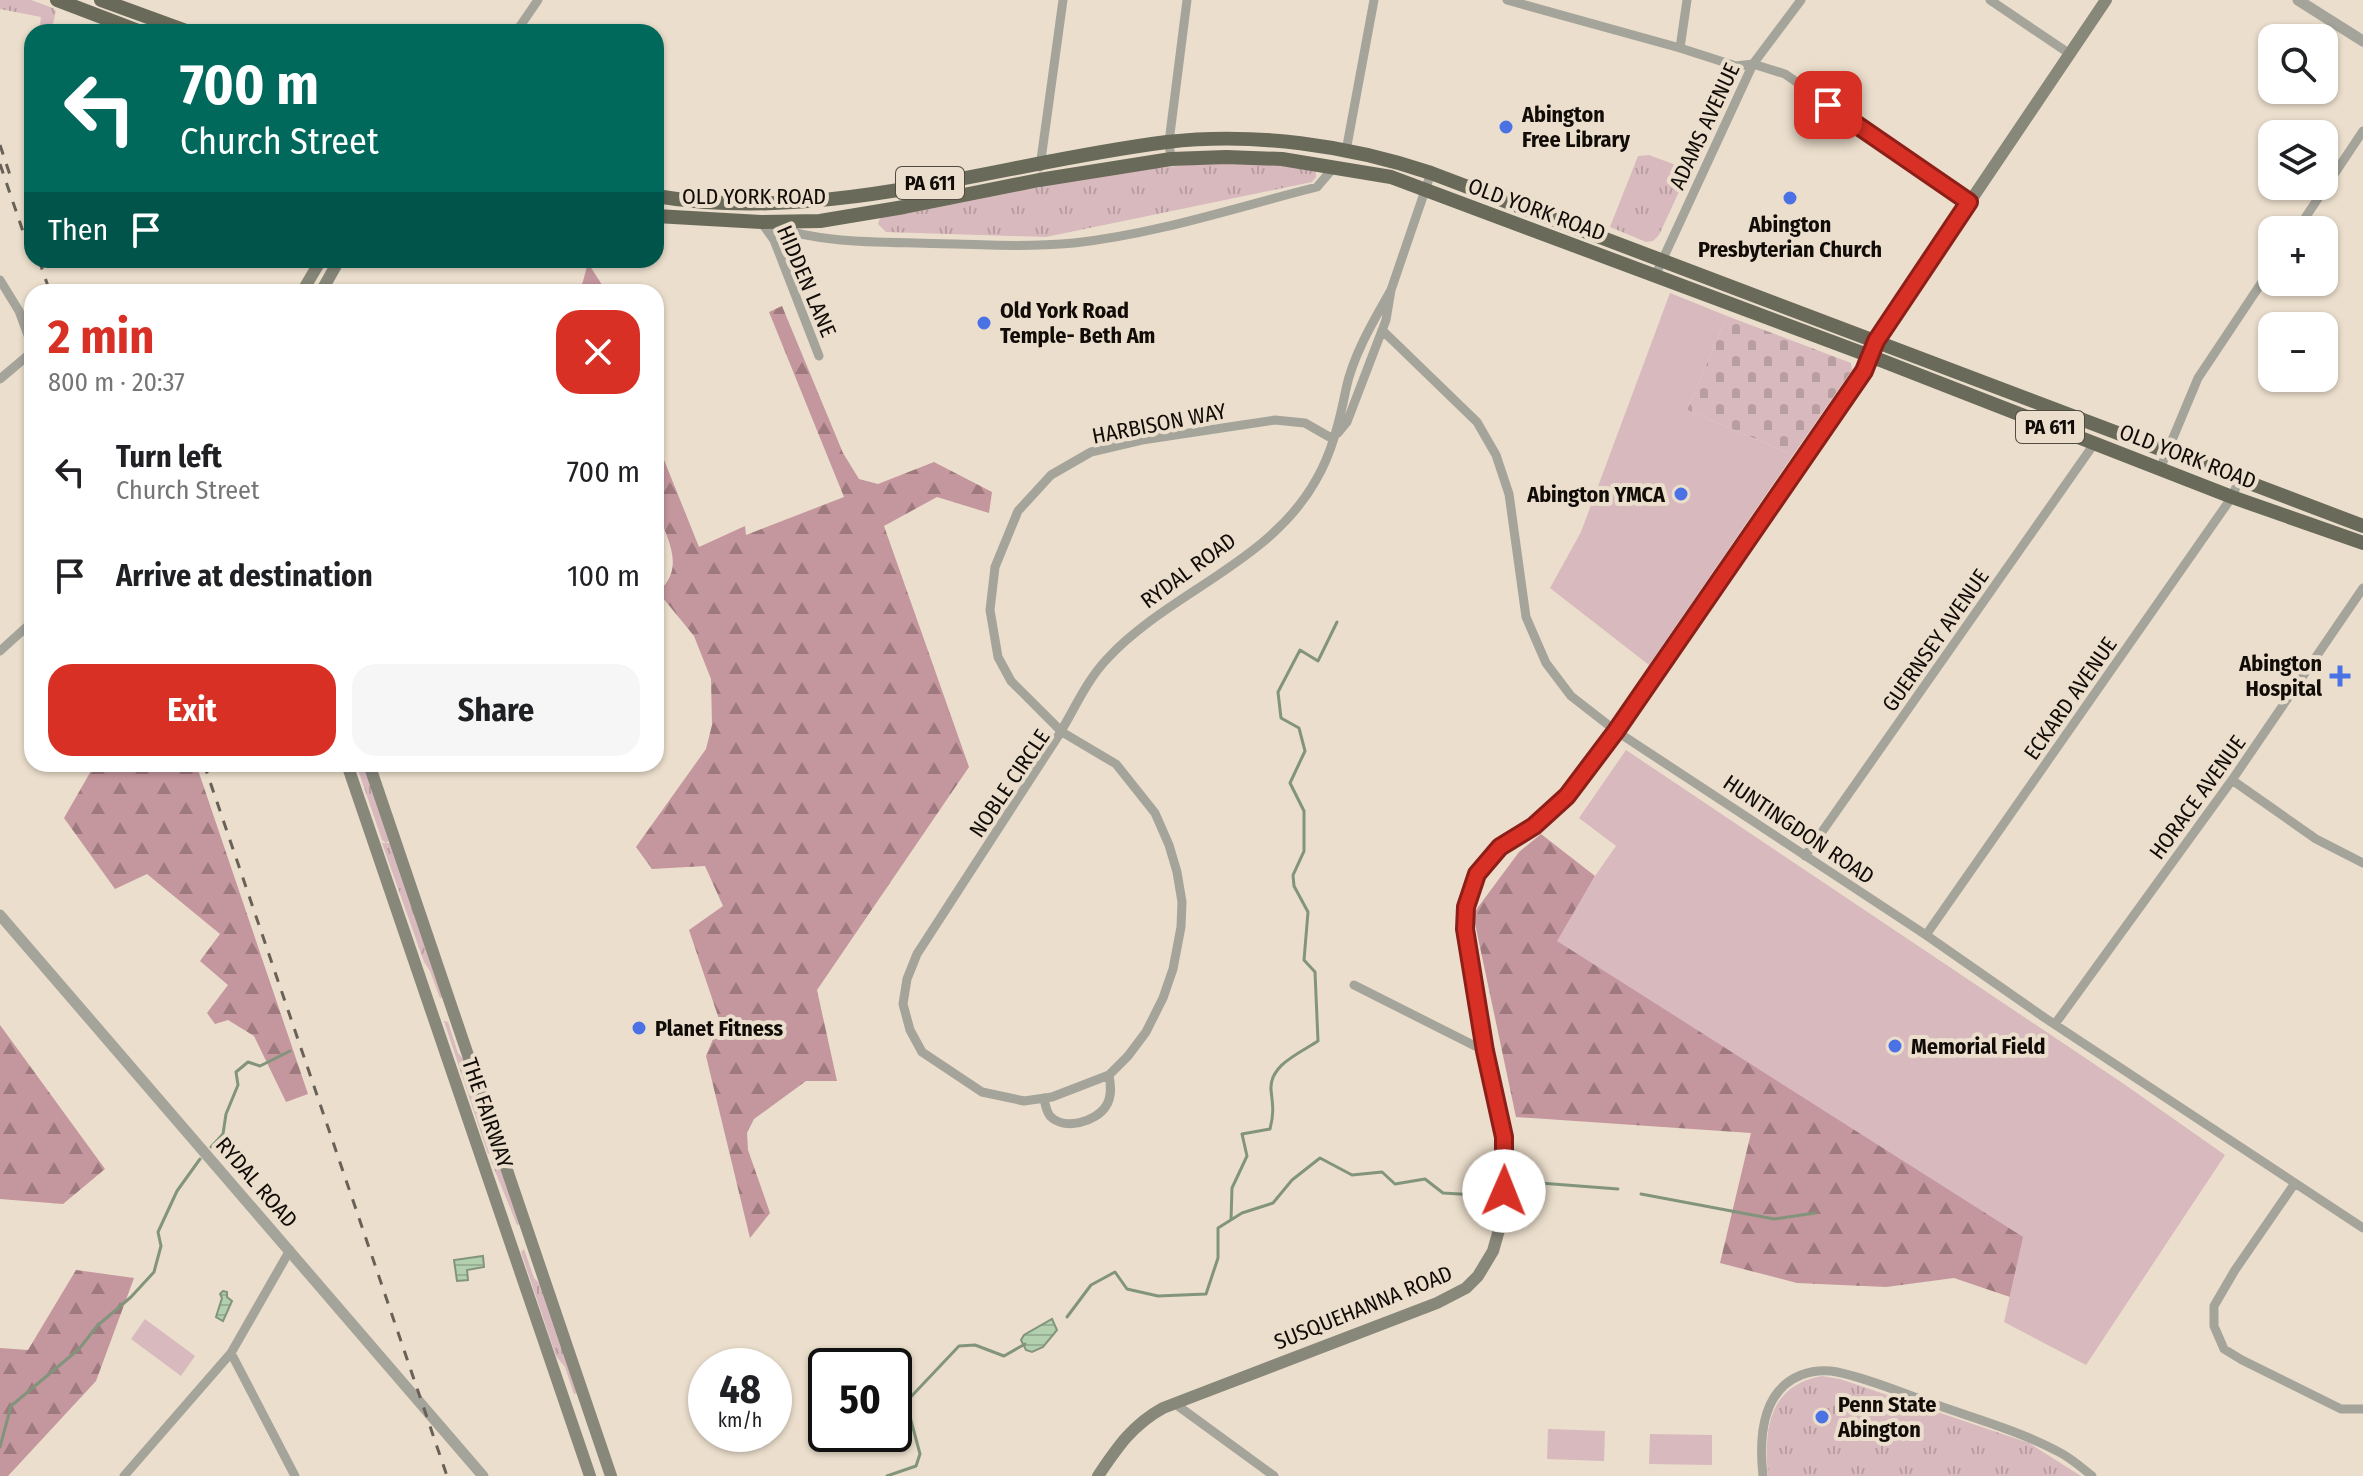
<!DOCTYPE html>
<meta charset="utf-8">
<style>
:root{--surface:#fff;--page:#f6f6f6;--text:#202124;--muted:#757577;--accent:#d93025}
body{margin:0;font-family:"Fira Sans Condensed",sans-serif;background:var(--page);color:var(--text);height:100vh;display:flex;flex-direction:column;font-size:30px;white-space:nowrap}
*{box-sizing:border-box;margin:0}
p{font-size:26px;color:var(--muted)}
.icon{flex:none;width:44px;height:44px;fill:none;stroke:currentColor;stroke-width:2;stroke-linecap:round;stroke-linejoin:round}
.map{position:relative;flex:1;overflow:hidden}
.drawer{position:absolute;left:24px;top:284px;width:640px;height:488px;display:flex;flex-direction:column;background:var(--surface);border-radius:24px;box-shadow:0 2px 6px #0004}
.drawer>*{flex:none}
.top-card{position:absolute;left:24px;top:24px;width:640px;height:244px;border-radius:24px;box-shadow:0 2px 6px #0004;background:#00695c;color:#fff;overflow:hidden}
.buttons{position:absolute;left:2258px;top:24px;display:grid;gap:16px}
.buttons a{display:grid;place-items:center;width:80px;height:80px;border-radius:16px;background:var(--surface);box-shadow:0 2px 6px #0004;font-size:40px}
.speed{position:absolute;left:688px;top:1348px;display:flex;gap:16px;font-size:40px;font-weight:700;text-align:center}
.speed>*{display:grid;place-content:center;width:104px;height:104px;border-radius:50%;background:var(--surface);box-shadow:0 2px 6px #0004;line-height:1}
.speed small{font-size:20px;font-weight:400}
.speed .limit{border:4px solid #111;border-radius:12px;background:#fff;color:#111}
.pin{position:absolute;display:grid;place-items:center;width:68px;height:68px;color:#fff;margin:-34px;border-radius:16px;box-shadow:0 4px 12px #0006}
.me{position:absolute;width:88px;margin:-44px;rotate:1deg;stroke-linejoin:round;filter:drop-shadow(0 0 6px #0008)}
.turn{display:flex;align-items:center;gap:28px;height:168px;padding:0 24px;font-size:36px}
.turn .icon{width:104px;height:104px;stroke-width:2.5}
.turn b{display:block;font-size:56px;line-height:68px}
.then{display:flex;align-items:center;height:76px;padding:0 24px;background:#0003;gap:16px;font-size:30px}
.round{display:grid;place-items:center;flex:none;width:84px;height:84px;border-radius:24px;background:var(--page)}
.overview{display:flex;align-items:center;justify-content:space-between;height:136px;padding:0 24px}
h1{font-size:48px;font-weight:700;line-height:60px;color:var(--accent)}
.cta{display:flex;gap:16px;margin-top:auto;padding:16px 24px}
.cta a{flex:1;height:92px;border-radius:24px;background:var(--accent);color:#fff;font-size:32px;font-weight:700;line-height:92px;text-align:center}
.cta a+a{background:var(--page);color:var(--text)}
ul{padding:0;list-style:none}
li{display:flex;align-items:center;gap:24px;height:104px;padding:0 24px}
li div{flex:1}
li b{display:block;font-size:30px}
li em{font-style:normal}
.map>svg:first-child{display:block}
.grass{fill:url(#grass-tufts)}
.forest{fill:url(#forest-firs)}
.cemetery{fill:url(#cemetery-stones)}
.green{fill:#d8b9bd}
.water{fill:url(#water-rules);stroke:#82957c;stroke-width:2}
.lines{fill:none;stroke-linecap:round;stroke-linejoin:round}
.stream{stroke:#82957c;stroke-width:3}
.minor{stroke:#a4a49b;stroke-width:9}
.tertiary{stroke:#a4a49b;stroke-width:11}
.secondary{stroke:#87877a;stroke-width:12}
.trunk{stroke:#696a59;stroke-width:14}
.rail{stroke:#696157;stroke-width:3;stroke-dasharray:10 10;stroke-linecap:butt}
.route-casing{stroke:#8d1f18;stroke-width:20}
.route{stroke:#d93025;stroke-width:14}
.poi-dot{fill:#4a72e5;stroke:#ebdecc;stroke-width:3}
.labels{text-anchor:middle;stroke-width:8;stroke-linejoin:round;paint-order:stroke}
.shield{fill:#ebdecc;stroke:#524b42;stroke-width:2}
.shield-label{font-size:20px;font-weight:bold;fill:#110c07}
.poi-label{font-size:22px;font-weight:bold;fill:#110c07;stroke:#ebdecc;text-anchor:start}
.street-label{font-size:22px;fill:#110c07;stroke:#ebdecc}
</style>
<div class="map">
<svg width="2363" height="1476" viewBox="0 0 2363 1476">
<defs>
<pattern id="grass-tufts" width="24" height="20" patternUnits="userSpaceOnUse" patternTransform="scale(2)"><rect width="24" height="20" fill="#d8b9bd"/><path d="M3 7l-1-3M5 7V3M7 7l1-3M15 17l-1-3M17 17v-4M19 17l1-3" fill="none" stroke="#b89ea1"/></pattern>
<pattern id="forest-firs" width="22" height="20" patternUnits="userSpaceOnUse" patternTransform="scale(2)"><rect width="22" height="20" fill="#c4969d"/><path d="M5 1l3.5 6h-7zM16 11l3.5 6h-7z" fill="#9e797e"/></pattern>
<pattern id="cemetery-stones" width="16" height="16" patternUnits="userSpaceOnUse" patternTransform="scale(2)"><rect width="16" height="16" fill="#d8b9bd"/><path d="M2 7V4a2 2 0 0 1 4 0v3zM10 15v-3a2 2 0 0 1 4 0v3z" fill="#b89ea1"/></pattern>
<pattern id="water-rules" width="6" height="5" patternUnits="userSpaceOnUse" patternTransform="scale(2)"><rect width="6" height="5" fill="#b2d0ae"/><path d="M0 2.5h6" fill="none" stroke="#98b194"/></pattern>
</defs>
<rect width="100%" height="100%" fill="#ebdecc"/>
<path class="grass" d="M 0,0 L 31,0 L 53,8 L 56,11 L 51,32 L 39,32 L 41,17 L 0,9 Z
M 1649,155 L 1689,170 L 1659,235 L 1653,241 L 1646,242 L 1610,227 L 1638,156 Z
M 1218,162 L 1311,168 L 1316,172 L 1316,177 L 1312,182 L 1046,237 L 886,232 L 878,224 L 880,218 L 885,214 L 1127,171 Z
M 356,764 L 365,764 L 390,840 L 386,843 L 382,840 Z
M 391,841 L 444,997 L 440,998 L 430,971 L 424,962 L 382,843 L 389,843 Z
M 444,1021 L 448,1022 L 458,1053 L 466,1062 L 496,1151 L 488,1154 Z
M 499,1158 L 521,1224 L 517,1225 L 491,1161 Z
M 524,1249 L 534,1278 L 543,1287 L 578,1393 L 574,1394 L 565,1367 L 556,1356 L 521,1252 Z
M 1822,1376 L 1840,1379 L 2029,1443 L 2081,1476 L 1768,1476 C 1764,1429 1768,1386 1822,1376 Z"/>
<path class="forest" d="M 588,263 L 606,291 L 580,292 Z
M 782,306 L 843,453 L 859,479 L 878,484 L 934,462 L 992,492 L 989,513 L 937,497 L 884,526 L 969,767 L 817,990 L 837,1081 L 806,1081 L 754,1119 L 747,1133 L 748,1150 L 770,1213 L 750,1238 L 706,1056 L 720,1022 L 689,930 L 723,906 L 705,866 L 652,869 L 636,847 L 706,749 L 712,725 L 711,679 L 694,636 L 658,592 C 689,565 663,535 656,504 C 652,484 656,460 656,440 L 699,547 L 745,526 L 746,535 L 844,497 L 769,312 Z
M 95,764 L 196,764 L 308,1094 L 286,1102 L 254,1036 L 228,1020 L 215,1024 L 207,1013 L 228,985 L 200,961 L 220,934 L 147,874 L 115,889 L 64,818 Z
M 1541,834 L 1595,876 L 1558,941 L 2027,1222 L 2010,1297 L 1954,1278 L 1886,1287 L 1797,1283 L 1720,1263 L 1751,1133 L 1516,1117 L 1473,914 L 1519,852 Z
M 0,1025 L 105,1169 L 63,1204 L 0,1199 Z
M 76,1270 L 134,1278 L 96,1381 L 8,1476 L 0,1476 L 0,1348 L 28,1350 Z"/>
<path class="cemetery" d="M 1727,316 L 1851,363 L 1852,370 L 1793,455 L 1687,410 Z"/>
<path class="green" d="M 1670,293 L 1727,316 L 1687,410 L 1793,455 L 1649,665 L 1550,588 L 1581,532 Z
M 1626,750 L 2121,1082 L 2225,1155 L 2086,1365 L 2004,1322 L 2023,1237 L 1557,941 L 1595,876 L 1616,846 L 1579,818 Z
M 145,1319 L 195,1356 L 181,1376 L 131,1339 Z
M 1548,1429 L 1605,1431 L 1604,1461 L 1547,1459 Z
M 1650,1434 L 1712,1435 L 1712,1465 L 1649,1464 Z"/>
<path class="water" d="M 483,1256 L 484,1267 L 467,1270 L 468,1280 L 457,1281 L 454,1260 Z
M 223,1291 L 227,1292 L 227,1297 L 232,1301 L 223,1321 L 216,1317 L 222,1298 L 220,1294 Z
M 1052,1319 L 1057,1330 L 1043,1347 L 1032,1352 L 1026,1350 L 1021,1340 L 1024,1335 Z"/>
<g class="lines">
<path class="stream" d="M 211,1147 L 223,1134 L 226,1114 L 238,1085 L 236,1072 L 248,1062 L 260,1066 L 290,1051
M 1641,1194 L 1774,1219 L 1815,1213
M 1517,1195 L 1540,1183 L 1618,1189
M 1231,1220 L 1232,1188 L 1247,1156 L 1242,1134 L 1270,1129 C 1274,1114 1273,1106 1271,1090 C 1269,1065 1300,1053 1318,1041 L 1315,972 L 1304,960 L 1308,912 L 1294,886 L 1293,875 L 1304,851 L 1304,811 L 1290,783 L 1305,751 L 1299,728 L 1281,718 L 1278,692 L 1300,650 L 1318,661 L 1337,622
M 1067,1317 L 1091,1285 L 1115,1272 L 1127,1289 L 1158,1296 L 1206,1294 L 1218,1258 L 1218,1228 L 1242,1213 L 1273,1203 L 1292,1180 L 1320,1158 L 1352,1175 L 1382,1172 L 1395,1184 L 1425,1179 L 1443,1193 L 1493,1196
M 0,1447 L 11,1406 L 79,1349 L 97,1326 L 131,1297 L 154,1272 L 161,1246 L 158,1232 L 177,1191 L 200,1159
M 887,1476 L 916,1466 L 920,1454 L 906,1402 L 959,1346 L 975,1345 L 1004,1356 L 1025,1344"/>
<path class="minor" d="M 1507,0 L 1680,48 L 1736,66 L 1753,64 L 1785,74 L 1969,202
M 1990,0 L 2070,54
M 516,32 L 538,0
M 1680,48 L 1687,0
M 1346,151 L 1374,0
M 1171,159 L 1169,142 L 1187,0
M 1040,167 L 1063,0
M 761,222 L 774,240 L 819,356
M 772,226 C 817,242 868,242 916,243 C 968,244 1022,248 1074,243 C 1157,234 1237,207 1317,187 L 1335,166
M 2297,230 L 2363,131
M 1655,276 L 1753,64 L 1801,0
M 0,280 L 19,311 L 32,346
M 1382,330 L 1477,422 L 1496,455 L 1509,494 L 1526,617 L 1546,663 L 1571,696 L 1616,731 L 1926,935 L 2045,1018 L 2363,1228
M 0,379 L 32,352
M 1338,433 L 1347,422 L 1386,320 L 1391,290 L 1431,173
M 1333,439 L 1305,423 L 1275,420 L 1142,440 L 1091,452 L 1051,475 L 1018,511 L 995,567 L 990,610 L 998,657 L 1011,681 L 1062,732 L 1116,764 L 1155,813 L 1169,845 L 1177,872 L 1182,902 L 1181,927 L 1173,969 L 1163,998 L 1146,1032 L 1128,1056 L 1109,1075 L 1052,1097 L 1024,1101 L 982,1092 L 922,1052 L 910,1030 L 903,1004 L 907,979 L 917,954 C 963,883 1009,812 1055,741 C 1072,715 1085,682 1107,659 C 1169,592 1270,563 1316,480 C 1332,453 1340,419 1346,389 C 1353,355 1374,320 1391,290
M 2160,469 L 2198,378 L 2272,267
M 0,651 L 32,622
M 2232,780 L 2316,839 L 2363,863
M 1805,856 L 2094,444
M 1926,935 L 2232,497 L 2239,480
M 1354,985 L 1485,1051
M 2055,1024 L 2232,780 L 2363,588
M 1044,1098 C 1045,1104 1046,1111 1050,1116 C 1064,1131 1096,1122 1106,1106 C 1112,1097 1111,1086 1109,1075
M 2295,1183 L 2235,1270 L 2214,1306 L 2214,1326 L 2224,1349 L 2242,1360 L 2341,1409 L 2363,1409
M 231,1353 L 295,1476
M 1174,1403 L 1274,1476
M 124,1476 L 231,1353 L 290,1250
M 1763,1476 C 1759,1439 1761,1391 1801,1375 C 1812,1371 1826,1370 1837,1372 C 1871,1379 1904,1394 1937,1405 C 1977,1419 2019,1431 2057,1451 C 2070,1457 2081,1467 2092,1476"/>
<path class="tertiary" d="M 2298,0 L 2363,41
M 0,915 L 483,1476"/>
<path class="secondary" d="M 302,292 L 321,260
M 321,292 L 339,260
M 347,764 L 590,1476
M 369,764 L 611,1476
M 1098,1476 C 1117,1448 1132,1425 1163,1408 L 1437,1303 L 1466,1288 L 1478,1276 L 1493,1251 L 1503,1216 L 1506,1167 L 1504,1137 L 1485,1051 L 1465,929 L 1466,907 L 1477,874 L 1500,847 L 1534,826 L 1567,796 L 1616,731 L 1864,371 L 1876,341 L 2106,0"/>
<path class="trunk" d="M 57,0 L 141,32
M 101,0 L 189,32
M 656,196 C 826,225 998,163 1167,142 C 1254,132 1348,145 1431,173 L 2363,526
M 656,216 L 761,222 L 820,221 L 904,207 L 1039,180 L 1171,159 L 1226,157 L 1282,159 L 1391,177 L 1870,356 L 2232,497 L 2363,543"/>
<path class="rail" d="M 0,145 L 10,175
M 0,164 L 32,258
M 39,260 L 50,292
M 204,764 L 447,1476"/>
</g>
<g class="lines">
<g class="route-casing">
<path id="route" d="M 1504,1191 L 1504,1137 L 1485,1051 L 1465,929 L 1466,907 L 1477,874 L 1500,847 L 1534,826 L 1567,796 L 1616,731 L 1864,371 L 1876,341 L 1969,202 L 1828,105"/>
</g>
<use href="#route" class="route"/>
</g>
<g class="poi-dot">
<circle cx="1506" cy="127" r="8"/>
<circle cx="1790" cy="198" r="8"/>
<circle cx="984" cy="323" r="8"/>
<circle cx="1681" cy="494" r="8"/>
<path d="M2336 664h8v8h8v8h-8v8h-8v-8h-8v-8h8z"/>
<circle cx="639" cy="1028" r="8"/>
<circle cx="1895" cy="1046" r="8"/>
<circle cx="1822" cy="1417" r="8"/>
</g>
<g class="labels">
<g class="shield">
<rect x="896" y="167" width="68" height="32" rx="6"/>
<rect x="2016" y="411" width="68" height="32" rx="6"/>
</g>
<g class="shield-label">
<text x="930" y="190">PA 611</text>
<text x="2050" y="434">PA 611</text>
</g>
<g class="poi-label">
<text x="1522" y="122">Abington<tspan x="1522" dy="25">Free Library</tspan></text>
<text x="1790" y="232" text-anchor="middle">Abington<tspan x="1790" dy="25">Presbyterian Church</tspan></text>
<text x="1000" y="318">Old York Road<tspan x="1000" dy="25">Temple- Beth Am</tspan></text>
<text x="1665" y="502" text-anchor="end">Abington YMCA</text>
<text x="2322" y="671" text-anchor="end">Abington<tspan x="2322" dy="25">Hospital</tspan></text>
<text x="655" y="1036">Planet Fitness</text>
<text x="1911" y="1054">Memorial Field</text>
<text x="1838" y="1412">Penn State<tspan x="1838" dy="25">Abington</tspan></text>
</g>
<g class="street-label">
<text transform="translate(1704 126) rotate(-65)" y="8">ADAMS AVENUE</text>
<text x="754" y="204">OLD YORK ROAD</text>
<text transform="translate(1537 209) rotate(20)" y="8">OLD YORK ROAD</text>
<text transform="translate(807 281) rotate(67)" y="8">HIDDEN LANE</text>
<text transform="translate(1159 423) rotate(-11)" y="8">HARBISON WAY</text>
<text transform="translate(2188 456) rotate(21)" y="8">OLD YORK ROAD</text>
<text transform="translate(1188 570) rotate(-36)" y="8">RYDAL ROAD</text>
<text transform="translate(1935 640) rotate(-55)" y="8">GUERNSEY AVENUE</text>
<text transform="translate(2070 698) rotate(-55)" y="8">ECKARD AVENUE</text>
<text transform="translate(1009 783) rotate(-56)" y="8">NOBLE CIRCLE</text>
<text transform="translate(2197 797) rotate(-54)" y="8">HORACE AVENUE</text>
<text transform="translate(1799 829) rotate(34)" y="8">HUNTINGDON ROAD</text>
<text transform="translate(488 1113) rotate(71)" y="8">THE FAIRWAY</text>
<text transform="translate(257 1182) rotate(49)" y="8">RYDAL ROAD</text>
<text transform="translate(1363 1307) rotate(-22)" y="8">SUSQUEHANNA ROAD</text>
</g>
</g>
</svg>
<div class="buttons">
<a><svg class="icon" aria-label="search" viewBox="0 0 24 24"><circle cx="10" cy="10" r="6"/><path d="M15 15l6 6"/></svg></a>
<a><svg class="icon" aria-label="layers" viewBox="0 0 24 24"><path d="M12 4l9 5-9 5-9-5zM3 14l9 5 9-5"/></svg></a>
<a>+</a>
<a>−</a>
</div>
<div class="speed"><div>48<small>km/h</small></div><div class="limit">50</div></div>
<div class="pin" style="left:1828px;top:105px;background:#d93025"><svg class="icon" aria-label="arrive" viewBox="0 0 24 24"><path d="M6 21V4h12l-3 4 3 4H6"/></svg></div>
<svg class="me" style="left:1504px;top:1191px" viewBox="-20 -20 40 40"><circle r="19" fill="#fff"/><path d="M0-13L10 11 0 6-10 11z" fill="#d93025"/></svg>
<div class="top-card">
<div class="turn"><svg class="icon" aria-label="left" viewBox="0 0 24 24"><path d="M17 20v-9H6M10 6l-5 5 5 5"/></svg><div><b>700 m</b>Church Street</div></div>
<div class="then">Then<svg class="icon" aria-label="arrive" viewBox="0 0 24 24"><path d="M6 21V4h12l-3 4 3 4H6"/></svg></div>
</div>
<section class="drawer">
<div class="overview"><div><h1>2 min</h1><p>800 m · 20:37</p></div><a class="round" style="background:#d93025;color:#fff"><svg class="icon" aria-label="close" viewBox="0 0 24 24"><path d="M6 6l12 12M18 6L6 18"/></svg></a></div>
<ul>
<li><svg class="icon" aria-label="left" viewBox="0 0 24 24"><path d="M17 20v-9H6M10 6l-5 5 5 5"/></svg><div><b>Turn left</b><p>Church Street</p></div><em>700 m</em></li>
<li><svg class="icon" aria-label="arrive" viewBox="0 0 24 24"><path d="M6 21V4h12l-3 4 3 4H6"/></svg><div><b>Arrive at destination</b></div><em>100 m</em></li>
</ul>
<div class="cta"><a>Exit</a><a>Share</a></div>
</section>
</div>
